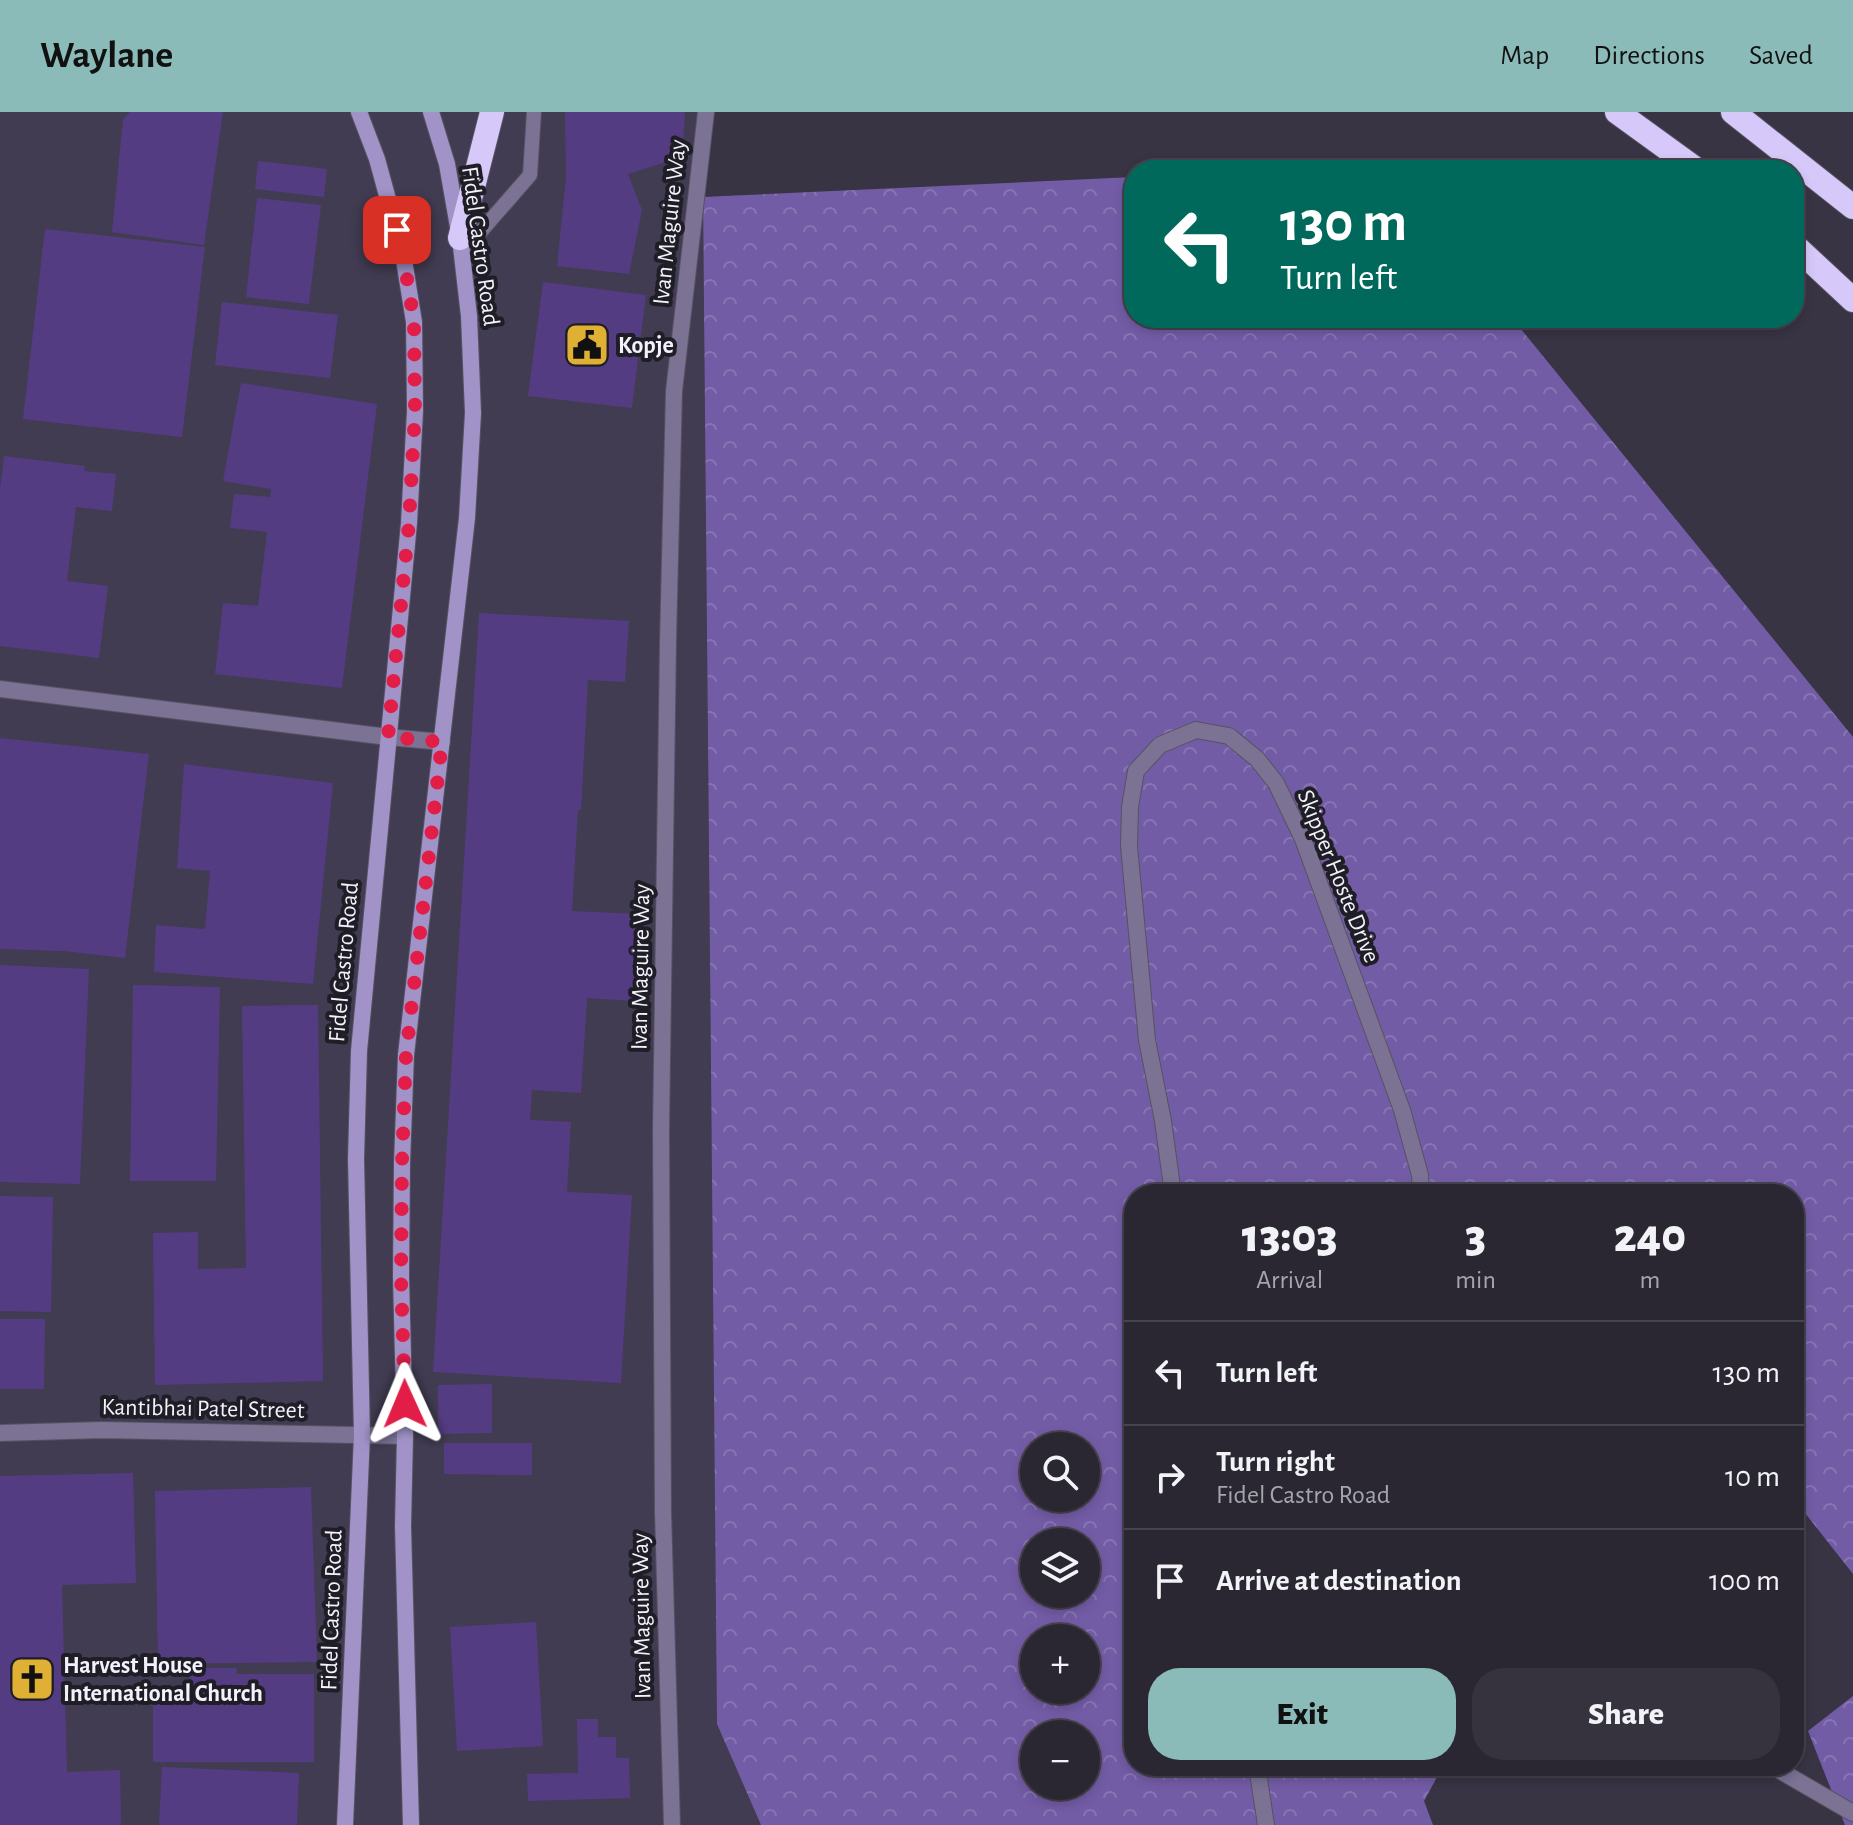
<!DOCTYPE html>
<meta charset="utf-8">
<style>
:root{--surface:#2a2733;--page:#36333f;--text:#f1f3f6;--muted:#a5a5ac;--line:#46444e;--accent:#8bbbb9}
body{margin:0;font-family:"Alegreya Sans",sans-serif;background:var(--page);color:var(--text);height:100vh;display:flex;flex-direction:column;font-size:30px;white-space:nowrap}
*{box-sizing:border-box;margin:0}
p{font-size:26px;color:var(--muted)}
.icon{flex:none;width:44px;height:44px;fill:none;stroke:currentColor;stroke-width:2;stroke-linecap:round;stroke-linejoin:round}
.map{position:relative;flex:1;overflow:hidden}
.side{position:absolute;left:1124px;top:1072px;width:680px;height:592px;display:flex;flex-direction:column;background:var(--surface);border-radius:32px;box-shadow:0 4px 12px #0003,0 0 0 2px var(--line)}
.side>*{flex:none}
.guide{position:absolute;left:1124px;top:48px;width:680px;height:168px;border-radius:32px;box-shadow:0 4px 12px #0003,0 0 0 2px var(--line);background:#00695c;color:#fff;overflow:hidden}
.tools{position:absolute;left:1020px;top:1320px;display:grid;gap:16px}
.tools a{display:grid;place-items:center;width:80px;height:80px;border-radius:50%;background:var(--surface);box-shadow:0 4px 12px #0003,0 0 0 2px var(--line);font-size:40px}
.pin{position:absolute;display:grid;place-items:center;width:68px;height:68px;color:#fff;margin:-34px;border-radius:16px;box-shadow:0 4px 12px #0006}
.me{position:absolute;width:88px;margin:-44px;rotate:359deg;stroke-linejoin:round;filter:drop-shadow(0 0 6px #0008)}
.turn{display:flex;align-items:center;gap:28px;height:168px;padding:0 24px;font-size:36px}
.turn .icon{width:104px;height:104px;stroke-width:2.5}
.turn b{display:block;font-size:56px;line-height:68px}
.eta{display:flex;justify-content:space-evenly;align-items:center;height:136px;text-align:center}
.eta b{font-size:48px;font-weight:800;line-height:56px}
.button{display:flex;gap:16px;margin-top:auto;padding:16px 24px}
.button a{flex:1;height:92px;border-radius:32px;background:var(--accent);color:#111;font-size:32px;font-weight:800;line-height:92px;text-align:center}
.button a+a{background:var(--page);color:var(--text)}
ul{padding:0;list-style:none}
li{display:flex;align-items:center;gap:24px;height:104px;padding:0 24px;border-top:2px solid var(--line)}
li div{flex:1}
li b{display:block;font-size:30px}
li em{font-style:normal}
header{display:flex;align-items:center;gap:48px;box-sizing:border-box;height:112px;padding:0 40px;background:var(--accent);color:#111}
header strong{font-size:38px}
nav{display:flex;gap:44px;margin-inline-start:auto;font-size:28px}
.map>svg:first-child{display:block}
.built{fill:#413c52}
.forest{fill:url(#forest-crowns);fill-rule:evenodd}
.building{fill:#543c82}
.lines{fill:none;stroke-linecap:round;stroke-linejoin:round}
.lane-casing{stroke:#565261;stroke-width:16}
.street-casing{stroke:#565261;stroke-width:18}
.secondary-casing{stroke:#565261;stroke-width:18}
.highway-casing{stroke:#565261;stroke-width:26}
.lane{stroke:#7b7294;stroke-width:14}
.street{stroke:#7b7294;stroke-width:16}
.secondary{stroke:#a193c8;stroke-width:16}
.highway{stroke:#d6c9fa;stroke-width:24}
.route{stroke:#e11d48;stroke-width:14;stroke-dasharray:0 25.2}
.labels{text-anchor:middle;stroke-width:8;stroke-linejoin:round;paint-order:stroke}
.street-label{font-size:24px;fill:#f3f1fb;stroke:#1f1d25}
.poi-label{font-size:24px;font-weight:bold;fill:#f3f1fb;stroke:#1f1d25;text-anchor:start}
</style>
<header>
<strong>Waylane</strong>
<nav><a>Map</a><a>Directions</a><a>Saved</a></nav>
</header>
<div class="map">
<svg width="1853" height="1713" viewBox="0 0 1853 1713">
<defs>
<pattern id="forest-crowns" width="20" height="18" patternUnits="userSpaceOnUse" patternTransform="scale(2)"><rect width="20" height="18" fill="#735ca6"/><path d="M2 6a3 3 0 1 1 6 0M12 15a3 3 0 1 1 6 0" fill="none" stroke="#8774b3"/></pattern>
</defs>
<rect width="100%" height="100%" fill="#383444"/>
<path class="built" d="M 0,0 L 708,0 L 703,85 L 717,1612 L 761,1713 L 0,1713 Z"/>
<path class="forest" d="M 1134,65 L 1134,206 L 1512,206 L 1853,625 L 1853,1462 L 1794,1387 L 1794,1082 L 1554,1082 L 1544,1070 L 1529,1082 L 1134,1082 L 1134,1654 L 1443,1654 L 1424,1689 L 1433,1713 L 761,1713 L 717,1612 L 703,85 ZM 1034,1334 L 1086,1334 L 1086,1386 L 1034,1386 ZM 1034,1430 L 1086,1430 L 1086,1482 L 1034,1482 ZM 1034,1526 L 1086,1526 L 1086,1578 L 1034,1578 ZM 1034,1622 L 1086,1622 L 1086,1674 L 1034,1674 Z
M 1853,1584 L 1853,1713 L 1845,1713 L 1808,1619 Z"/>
<path class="building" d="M 130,0 L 223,0 L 204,133 L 112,120 L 123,7 Z
M 565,0 L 685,0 L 682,45 L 628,62 L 642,98 L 629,162 L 557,154 L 566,65 Z
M 258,49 L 327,57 L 324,85 L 255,77 Z
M 257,86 L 321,93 L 309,192 L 246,185 Z
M 45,117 L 205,135 L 182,325 L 23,307 Z
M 543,170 L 646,183 L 632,296 L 528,284 Z
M 222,190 L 338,203 L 330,266 L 215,253 Z
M 241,271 L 377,292 L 342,576 L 215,562 L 223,491 L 258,494 L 267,420 L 230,416 L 234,382 L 270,385 L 271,377 L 223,369 Z
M 4,344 L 85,354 L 84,359 L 116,362 L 112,399 L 76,395 L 67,469 L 108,474 L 99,546 L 0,534 L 0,376 Z
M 479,501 L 629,509 L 625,570 L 588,568 L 581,698 L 578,698 L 572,799 L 640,802 L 634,889 L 587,886 L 581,981 L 532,978 L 530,1008 L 571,1010 L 567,1080 L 632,1083 L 621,1271 L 433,1260 Z
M 0,626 L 149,642 L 125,846 L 64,839 L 0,837 Z
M 184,652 L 333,671 L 313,872 L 154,860 L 156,813 L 205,817 L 210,759 L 177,756 Z
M 0,853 L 89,857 L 80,1072 L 0,1070 Z
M 133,873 L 220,875 L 216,1069 L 130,1069 Z
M 318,893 L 323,1269 L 155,1273 L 153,1121 L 198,1120 L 198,1157 L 246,1156 L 242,894 Z
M 0,1084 L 53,1085 L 51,1200 L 0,1199 Z
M 0,1207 L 45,1207 L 44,1277 L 0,1277 Z
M 492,1272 L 492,1321 L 438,1322 L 438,1273 Z
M 444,1331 L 532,1331 L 532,1363 L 444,1362 Z
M 133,1361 L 136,1471 L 62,1473 L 67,1660 L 120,1658 L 121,1713 L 0,1713 L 0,1364 Z
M 311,1375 L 317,1550 L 158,1552 L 155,1379 Z
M 536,1510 L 543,1634 L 457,1639 L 450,1515 Z
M 190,1556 L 237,1556 L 236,1562 L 314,1562 L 314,1650 L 153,1650 L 153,1574 L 190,1574 Z
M 577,1607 L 598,1607 L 598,1625 L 616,1625 L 616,1646 L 629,1646 L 630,1686 L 528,1689 L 527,1662 L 578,1661 Z
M 162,1655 L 299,1661 L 297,1713 L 159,1713 Z"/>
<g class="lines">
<g class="lane-casing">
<path id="lane" d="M 462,141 L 530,63 L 534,0"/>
</g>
<g class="street-casing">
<path id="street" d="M 0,577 L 388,625 L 442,630
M 1173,1082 L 1163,1009 L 1147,928 L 1129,734 L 1130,695 L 1136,659 L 1160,633 L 1196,618 L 1229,624 L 1257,647 L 1276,671 L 1303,727 L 1402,998 L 1420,1063 L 1421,1082
M 0,1321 L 101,1318 L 405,1324
M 1257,1654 L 1266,1713
M 1772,1654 L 1853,1701
M 672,1713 L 663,1400 L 661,1018 L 668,530 L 674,279 L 706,0"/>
</g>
<g class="secondary-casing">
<path id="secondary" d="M 345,1713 L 362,1323 L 356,1047 L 359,939 L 409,411 L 415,299 L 414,210 L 403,142 L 377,47 L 359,0
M 411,1713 L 403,1414 L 405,1324 L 401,1165 L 402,1051 L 406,943 L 467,406 L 473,301 L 469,204 L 460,126 L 447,52 L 431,0"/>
</g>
<g class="highway-casing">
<path id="highway" d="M 1617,0 L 1697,58
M 1733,0 L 1853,95
M 460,126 L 492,0
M 1794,133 L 1853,188"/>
</g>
<use href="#lane" class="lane"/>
<use href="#street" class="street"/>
<use href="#secondary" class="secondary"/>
<use href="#highway" class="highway"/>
</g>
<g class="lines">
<path class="route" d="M 397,118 L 403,142 L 414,210 L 415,299 L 409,411 L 388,625 L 442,630 L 406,943 L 402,1051 L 401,1165 L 405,1292"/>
</g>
<defs>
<g id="civic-square" transform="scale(2.3)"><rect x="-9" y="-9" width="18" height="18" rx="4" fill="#dfb034" stroke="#1f1d25"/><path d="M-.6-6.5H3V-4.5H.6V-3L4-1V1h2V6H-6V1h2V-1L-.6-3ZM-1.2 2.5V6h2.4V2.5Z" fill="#111"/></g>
<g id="church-square" transform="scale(2.3)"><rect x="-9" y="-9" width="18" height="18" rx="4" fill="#dfb034" stroke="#1f1d25"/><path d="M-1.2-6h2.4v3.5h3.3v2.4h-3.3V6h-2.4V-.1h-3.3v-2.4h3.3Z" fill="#111"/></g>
</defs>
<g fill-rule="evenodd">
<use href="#civic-square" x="587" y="233"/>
<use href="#church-square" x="32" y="1567"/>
</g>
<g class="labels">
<g class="street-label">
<text transform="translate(669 110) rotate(-84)" y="8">Ivan Maguire Way</text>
<text transform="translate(481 134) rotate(82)" y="8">Fidel Castro Road</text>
<text transform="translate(1339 764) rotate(68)" y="8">Skipper Hoste Drive</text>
<text transform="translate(343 850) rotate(-85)" y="8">Fidel Castro Road</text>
<text transform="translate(640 855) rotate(-89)" y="8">Ivan Maguire Way</text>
<text transform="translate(203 1296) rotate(1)" y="8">Kantibhai Patel Street</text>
<text transform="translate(331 1498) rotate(-88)" y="8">Fidel Castro Road</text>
<text transform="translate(641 1504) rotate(-91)" y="8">Ivan Maguire Way</text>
</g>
<g class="poi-label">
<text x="618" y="241">Kopje</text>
<text x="63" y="1561">Harvest House<tspan x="63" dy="28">International Church</tspan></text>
</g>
</g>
</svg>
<div class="tools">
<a><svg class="icon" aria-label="search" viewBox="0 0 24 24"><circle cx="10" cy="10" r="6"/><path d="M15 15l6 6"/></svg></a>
<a><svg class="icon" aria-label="layers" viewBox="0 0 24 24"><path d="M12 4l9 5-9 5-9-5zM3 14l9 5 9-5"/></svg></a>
<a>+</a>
<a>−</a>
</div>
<div class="pin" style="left:397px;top:118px;background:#d93025"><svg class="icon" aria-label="arrive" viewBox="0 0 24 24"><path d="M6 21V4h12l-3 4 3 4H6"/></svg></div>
<svg class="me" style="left:405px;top:1292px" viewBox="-20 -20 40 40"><path d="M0-17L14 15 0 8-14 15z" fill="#e11d48" stroke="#fff" stroke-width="4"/></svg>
<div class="guide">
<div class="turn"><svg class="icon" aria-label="left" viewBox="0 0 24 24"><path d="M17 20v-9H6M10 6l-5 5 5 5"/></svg><div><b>130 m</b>Turn left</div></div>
</div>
<section class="side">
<div class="eta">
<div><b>13:03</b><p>Arrival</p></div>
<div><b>3</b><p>min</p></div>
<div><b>240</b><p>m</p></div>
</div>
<ul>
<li><svg class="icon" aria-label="left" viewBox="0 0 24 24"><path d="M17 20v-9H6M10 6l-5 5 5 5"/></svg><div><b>Turn left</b></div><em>130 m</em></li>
<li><svg class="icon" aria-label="right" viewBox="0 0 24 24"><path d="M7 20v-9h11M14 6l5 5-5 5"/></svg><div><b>Turn right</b><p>Fidel Castro Road</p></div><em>10 m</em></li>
<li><svg class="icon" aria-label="arrive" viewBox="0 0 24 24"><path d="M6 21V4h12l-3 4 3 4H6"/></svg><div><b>Arrive at destination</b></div><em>100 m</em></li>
</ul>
<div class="button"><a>Exit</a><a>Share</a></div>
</section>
</div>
